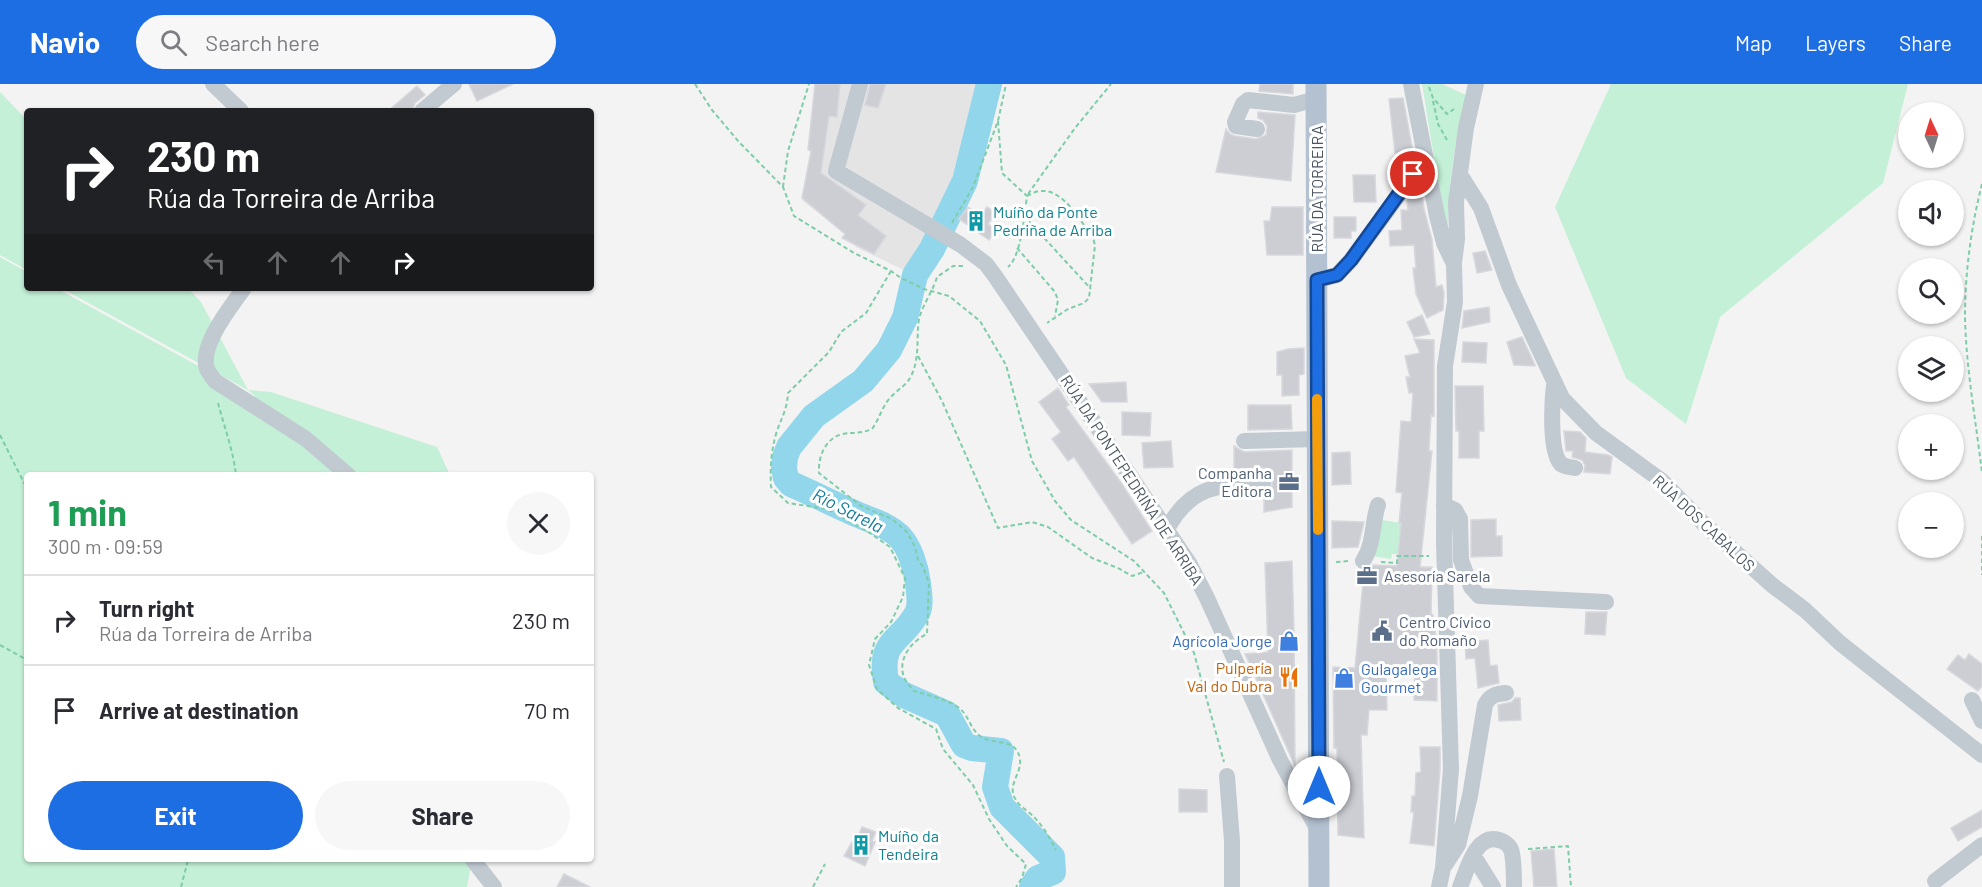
<!DOCTYPE html>
<meta charset="utf-8">
<style>
:root{--surface:#fff;--page:#f7f7f7;--text:#2b2b33;--muted:#7c7c81;--line:#e1e1e2;--accent:#1e6ee3}
body{margin:0;font-family:Barlow,sans-serif;background:var(--page);color:var(--text);height:100vh;display:flex;flex-direction:column;font-size:22px;white-space:nowrap}
*{box-sizing:border-box;margin:0}
p{font-size:20px;color:var(--muted)}
.icon{flex:none;width:33px;height:33px;fill:none;stroke:currentColor;stroke-width:2;stroke-linecap:round;stroke-linejoin:round}
.map{position:relative;flex:1;overflow:hidden}
.panel{position:absolute;left:24px;top:388px;width:570px;height:390px;display:flex;flex-direction:column;background:var(--surface);border-radius:6px;box-shadow:0 2px 4px #0004}
.panel>*{flex:none}
.hud{position:absolute;left:24px;top:24px;width:570px;height:183px;border-radius:6px;box-shadow:0 2px 4px #0004;background:#202124;color:#fff;overflow:hidden}
.needle{width:39px;rotate:356deg}
.controls{position:absolute;left:1898px;top:18px;display:grid;gap:12px}
.controls a{display:grid;place-items:center;width:66px;height:66px;border-radius:50%;background:var(--surface);box-shadow:0 2px 4px #0004;font-size:30px}
.pin{position:absolute;display:grid;place-items:center;width:51px;height:51px;color:#fff;margin:-26px;border:3px solid #fff;border-radius:50%;box-shadow:0 2px 6px #0007}
.me{position:absolute;width:66px;margin:-33px;rotate:0deg;stroke-linejoin:round;filter:drop-shadow(0 0 4px #0008)}
.turn{display:flex;align-items:center;gap:21px;height:126px;padding:0 24px;font-size:27px}
.turn .icon{width:78px;height:78px;stroke-width:2.5}
.turn b{display:block;font-size:42px;line-height:51px}
.lanes{display:flex;align-items:center;height:57px;padding:0 24px;background:#0003;justify-content:center;gap:30px;direction:ltr}
.lanes .off{opacity:.35}
.round{display:grid;place-items:center;flex:none;width:63px;height:63px;border-radius:32px;background:var(--page)}
.overview{display:flex;align-items:center;justify-content:space-between;height:102px;padding:0 24px}
h1{font-size:36px;font-weight:700;line-height:45px;color:#1e9e55}
.button{display:flex;gap:12px;margin-top:auto;padding:12px 24px}
.button a{flex:1;height:69px;border-radius:36px;background:var(--accent);color:#fff;font-size:24px;font-weight:700;line-height:69px;text-align:center}
.button a+a{background:var(--page);color:var(--text)}
ul{padding:0;list-style:none}
li{display:flex;align-items:center;gap:18px;height:90px;padding:0 24px;border-top:2px solid var(--line)}
li div{flex:1}
li b{display:block;font-size:22px}
li em{font-style:normal}
header{display:flex;align-items:center;gap:36px;box-sizing:border-box;height:84px;padding:0 30px;background:var(--accent);color:#fff}
header strong{font-size:28px}
nav{display:flex;gap:33px;margin-inline-start:auto;font-size:21px}
.search{width:420px;height:54px;background:var(--page);display:flex;align-items:center;gap:15px;box-sizing:border-box;padding:0 21px;border-radius:33px;color:var(--muted);font-size:22px}
.map>svg:first-child{display:block}
.education{fill:#e5e4e5}
.green{fill:#c3f0d6}
.lines{fill:none;stroke-linecap:round;stroke-linejoin:round}
.river{stroke:#92d6eb;stroke-width:26}
.building{fill:#cdced4;stroke:#d7d8dd;stroke-width:1.5}
.path{stroke:#7ccda8;stroke-width:2;stroke-dasharray:4.5 3;stroke-linecap:butt}
.minor{stroke:#c1c9d1;stroke-width:16}
.major{stroke:#b3c1d0;stroke-width:21}
.route-casing{stroke:#144894;stroke-width:15}
.route{stroke:#1e6ee3;stroke-width:10}
.slow{stroke:#f59e0b;stroke-width:10}
.labels{text-anchor:middle;stroke-width:6;stroke-linejoin:round;paint-order:stroke}
.street-label{font-size:16px;fill:#4a5560;stroke:#fff}
.culture-label{font-size:16px;fill:#0d838f;stroke:#fff;text-anchor:start}
.service-label{font-size:16px;fill:#4e5e75;stroke:#fff;text-anchor:start}
.shop-label{font-size:16px;fill:#366cbe;stroke:#fff;text-anchor:end}
.food-label{font-size:16px;fill:#c56008;stroke:#fff;text-anchor:end}
.water-label{font-size:18px;font-style:italic;fill:#0f7b9e;stroke:#fff}
</style>
<header>
<strong>Navio</strong>
<div class="search"><svg class="icon" aria-label="search" viewBox="0 0 24 24"><circle cx="10" cy="10" r="6"/><path d="M15 15l6 6"/></svg>Search here</div>
<nav><a>Map</a><a>Layers</a><a>Share</a></nav>
</header>
<div class="map">
<svg width="1982" height="803" viewBox="0 0 1982 803">
<rect width="100%" height="100%" fill="#f4f3f3"/>
<path class="education" d="M 815,0 L 984,0 L 962,89 L 930,160 L 912,190 L 858,164 L 842,154 L 845,150 L 802,116 L 811,68 L 808,66 Z"/>
<path class="green" d="M 1422,0 L 1442,0 L 1466,11 C 1456,56 1447,101 1448,147 L 1446,147 Z
M 1611,0 L 1908,0 L 1883,99 L 1720,233 L 1686,340 L 1626,294 L 1555,123 Z
M 0,8 L 27,36 L 27,186 L 0,171 Z
M 0,173 L 27,188 L 27,204 L 56,204 L 257,314 L 248,306 L 61,204 L 188,204 L 201,218 L 248,306 L 271,308 L 437,363 L 450,391 L 27,392 L 27,776 L 472,776 L 467,803 L 0,803 Z
M 1376,435 L 1401,439 L 1398,470 L 1392,470 L 1391,475 L 1372,472 Z"/>
<g class="lines">
<path class="river" d="M 989,0 L 965,97 L 932,165 L 915,191 L 905,234 L 889,266 L 863,297 L 814,332 L 789,363 L 785,373 L 784,385 L 786,394 L 791,400 C 812,409 833,420 854,429 C 869,436 887,440 899,452 C 910,463 916,484 918,499 C 919,510 922,522 916,531 C 899,560 879,555 886,598 L 904,611 L 947,630 L 964,661 L 972,664 L 1001,667 L 995,703 L 1002,723 L 1052,773 L 1053,788 L 1038,794 L 1032,803"/>
</g>
<path class="building" d="M 469,0 L 513,0 L 477,17 Z
M 815,0 L 840,0 L 837,33 L 829,32 L 821,89 L 866,121 L 858,131 L 886,152 L 874,170 L 842,154 L 845,150 L 802,114 L 811,67 L 808,66 Z
M 870,0 L 886,0 L 878,24 L 865,21 Z
M 1260,0 L 1293,0 L 1293,10 L 1259,7 Z
M 417,2 L 425,11 L 415,19 L 412,27 L 388,27 Z
M 1403,14 L 1413,68 L 1395,69 L 1389,15 Z
M 1258,28 L 1295,31 L 1291,97 L 1216,88 L 1226,45 L 1230,50 L 1235,52 L 1256,55 L 1266,51 L 1267,42 L 1263,36 L 1258,34 Z
M 1353,91 L 1375,91 L 1376,118 L 1354,118 Z
M 1422,110 L 1424,125 L 1432,156 L 1436,203 L 1442,201 L 1444,209 L 1443,226 L 1427,234 L 1416,210 L 1413,184 L 1416,184 L 1414,161 L 1390,162 L 1389,147 L 1402,146 L 1401,126 L 1408,126 L 1407,117 L 1409,114 Z
M 968,123 L 980,132 L 987,123 L 996,129 L 988,140 L 996,146 L 989,156 L 959,135 Z
M 1272,123 L 1303,123 L 1303,171 L 1267,171 L 1264,137 L 1270,137 Z
M 1334,133 L 1356,133 L 1356,147 L 1351,147 L 1351,154 L 1334,154 Z
M 1485,167 L 1492,186 L 1477,189 L 1473,169 Z
M 1489,223 L 1490,238 L 1462,244 L 1464,227 Z
M 1422,231 L 1430,250 L 1414,253 L 1407,238 Z
M 1522,253 L 1535,281 L 1535,282 L 1514,281 L 1507,258 Z
M 1414,255 L 1434,256 L 1434,332 L 1431,331 L 1429,367 L 1432,367 L 1420,483 L 1432,483 L 1431,530 L 1433,531 L 1437,561 L 1437,617 L 1414,616 L 1415,586 L 1386,585 L 1387,626 L 1369,626 L 1367,651 L 1361,651 L 1364,754 L 1338,751 L 1337,664 L 1334,664 L 1333,583 L 1355,584 L 1364,487 L 1373,481 L 1397,482 L 1401,439 L 1399,439 L 1402,409 L 1396,408 L 1401,337 L 1411,338 L 1413,309 L 1409,309 L 1406,293 L 1410,293 L 1405,272 L 1420,269 Z
M 1463,258 L 1487,259 L 1486,279 L 1462,278 Z
M 1304,264 L 1304,290 L 1299,291 L 1299,311 L 1282,312 L 1282,291 L 1277,291 L 1277,268 L 1288,265 Z
M 1126,298 L 1127,318 L 1102,318 L 1089,300 Z
M 1455,302 L 1483,302 L 1484,347 L 1479,347 L 1479,374 L 1459,374 L 1459,347 L 1456,347 Z
M 1058,304 L 1069,321 L 1066,323 L 1122,400 L 1152,447 L 1132,460 L 1074,373 L 1068,377 L 1052,355 L 1061,348 L 1039,318 Z
M 1248,321 L 1291,321 L 1292,345 L 1248,346 Z
M 1122,328 L 1151,329 L 1150,352 L 1122,351 Z
M 1564,347 L 1580,348 L 1586,354 L 1585,368 L 1608,371 L 1612,373 L 1610,390 L 1584,388 L 1585,381 L 1582,376 L 1572,373 L 1573,367 L 1566,367 Z
M 1171,357 L 1173,383 L 1144,384 L 1142,359 Z
M 1234,362 L 1244,368 L 1292,366 L 1292,423 L 1264,428 L 1264,410 L 1272,404 L 1272,395 L 1265,390 L 1265,384 L 1234,385 Z
M 1350,368 L 1351,400 L 1332,401 L 1332,369 Z
M 1496,435 L 1496,452 L 1502,452 L 1502,472 L 1471,473 L 1471,436 Z
M 1332,437 L 1364,438 L 1358,463 L 1332,464 Z
M 1292,477 L 1294,547 L 1295,682 L 1245,570 L 1268,568 L 1265,479 Z
M 1586,528 L 1607,528 L 1605,551 L 1585,550 Z
M 1488,556 L 1490,582 L 1497,581 L 1499,599 L 1478,604 L 1475,574 L 1466,575 L 1465,558 Z
M 1969,570 L 1982,580 L 1982,602 L 1978,607 L 1947,585 L 1958,571 L 1965,576 Z
M 1515,614 L 1520,614 L 1521,636 L 1499,637 L 1498,621 L 1512,618 Z
M 1420,663 L 1440,663 L 1440,685 L 1434,762 L 1410,759 L 1414,728 L 1411,728 L 1412,712 L 1415,712 L 1416,689 L 1421,688 Z
M 1179,705 L 1207,706 L 1207,728 L 1179,728 Z
M 1982,726 L 1982,743 L 1958,757 L 1951,744 Z
M 862,743 L 876,748 L 872,757 L 875,758 L 865,782 L 844,772 L 852,758 L 855,760 Z
M 1554,765 L 1557,803 L 1534,803 L 1531,767 Z
M 564,790 L 590,803 L 557,803 Z"/>
<g class="lines">
<path class="path" d="M 695,0 L 712,26 L 739,58 L 783,103 L 794,132 L 854,169 L 891,187 L 901,194 L 924,205 L 949,212 L 980,237 L 1006,281 L 1032,377 L 1055,417 L 1071,436 L 1134,477 L 1164,509 L 1194,569 L 1224,678
M 1429,3 L 1433,14 L 1447,30 L 1454,25
M 1433,17 L 1438,40 L 1447,56
M 998,37 L 1002,89 L 1027,112 C 1025,128 1021,173 1008,183
M 1982,100 C 1971,143 1965,189 1965,233 C 1966,285 1976,337 1982,389
M 783,103 L 788,67 L 809,0
M 1028,110 L 1075,44 L 1111,0
M 1027,112 C 1031,110 1036,107 1041,107 C 1064,105 1081,138 1093,154 L 1095,161 L 1089,214 L 1084,219 L 1068,225 L 1047,239
M 1024,132 L 1091,205
M 952,139 L 973,103 L 998,37 L 1006,0
M 1017,164 L 1055,208 L 1058,216 L 1055,232
M 963,182 L 953,182 L 937,193 C 933,207 922,222 919,235 C 916,254 920,272 912,290 C 908,300 901,303 894,310 C 883,319 880,334 872,345 C 860,350 854,348 843,350 C 825,354 818,373 819,389 L 861,422 L 892,435 L 907,448 L 915,463 L 918,476 L 923,483 L 929,499 L 927,550 C 912,557 899,573 903,590 C 904,596 910,602 914,607 C 927,611 956,617 964,629 C 970,637 972,646 980,652 C 993,662 1017,652 1020,676 C 1022,689 1006,702 1016,716 C 1019,722 1028,727 1033,732 C 1043,742 1050,754 1056,766
M 891,187 L 866,229 L 841,248 L 829,268 L 788,309 C 787,327 781,334 776,350 C 771,368 770,384 771,403 L 788,419 L 827,425 L 867,447 L 890,463 L 905,494 L 903,513 L 891,538 L 875,555 L 869,581 L 877,605 L 898,624 L 936,645 L 943,665 L 973,701 L 989,735 L 1007,762 L 1026,780 L 1022,794 L 1016,803
M 918,272 L 942,317 L 998,444 L 1032,438 L 1048,443 L 1092,474 L 1118,484 L 1132,492 L 1144,488
M 218,319 C 224,342 234,369 236,392
M 0,351 L 24,399 L 27,400
M 1982,452 L 1982,491
M 1336,478 L 1349,477
M 1381,478 L 1397,479 L 1397,472 L 1429,472
M 0,561 L 27,576
M 1528,765 L 1568,762 L 1571,803
M 181,803 L 188,776
M 813,803 L 825,780"/>
<path class="minor" d="M 213,0 L 241,27
M 860,0 L 836,87 L 961,161 L 986,180 L 995,192 L 1189,479 L 1207,514 L 1280,676 L 1319,748
M 1411,0 L 1437,132 L 1444,159 L 1454,180 L 1455,218 L 1445,282 L 1444,459 L 1451,685 L 1443,784 L 1439,803
M 422,27 L 454,0
M 1257,45 L 1236,42 L 1235,38 L 1243,20 L 1248,16 L 1294,21 L 1316,15
M 1461,92 L 1481,124 L 1509,201 L 1562,314 L 1596,349 L 1662,397 L 1705,441 L 1772,501 L 1805,526 L 1840,559 L 1869,582 L 1982,671
M 1454,179 L 1457,155 L 1456,118 L 1466,44 L 1476,0
M 1317,196 L 1337,191 L 1351,176 L 1425,75
M 244,204 C 231,223 199,261 207,285 C 209,289 212,293 215,297 L 306,355 L 349,392
M 1554,301 C 1552,317 1549,368 1561,380 C 1565,383 1570,383 1575,384
M 1244,357 L 1318,355
M 1444,421 L 1455,426 L 1460,435 L 1461,476 L 1471,503 L 1479,512 L 1606,518
M 1167,445 C 1191,401 1218,401 1263,400
M 1363,477 C 1374,461 1372,439 1378,421
M 1972,616 L 1982,637
M 1227,692 L 1232,757 L 1232,803
M 1473,771 L 1493,803
M 473,776 L 494,803
M 1445,781 L 1458,761 L 1470,712 L 1485,621 C 1490,611 1496,610 1506,609
M 1935,797 L 1982,761
M 1460,803 C 1467,787 1475,749 1499,756 C 1506,758 1511,763 1512,769 C 1514,780 1514,792 1514,803"/>
<path class="major" d="M 1316,0 L 1319,803"/>
</g>
<g class="lines">
<g class="route-casing">
<path id="route" d="M 1319,703 L 1317,196 L 1337,191 L 1351,176 L 1413,90"/>
</g>
<use href="#route" class="route"/>
<path class="slow" d="M 1317,315 L 1318,446"/>
</g>
<defs>
<g id="building-bare" transform="scale(1.62)"><path d="M-4-6H4V6H1V3H-1V6H-4ZM-2.5-4.3h1.7v1.8h-1.7ZM.8-4.3h1.7v1.8H.8ZM-2.5-1h1.7V.8h-1.7ZM.8-1h1.7V.8H.8Z" fill="#0f9aa8" stroke="#fff" stroke-width="2.5" paint-order="stroke"/></g>
<g id="office-bare" transform="scale(1.62)"><path d="M-6-3h4V-5.5h4V-3h4V5H-6ZM-1-4.5V-3h2v-1.5ZM-6 0V1H6V0Z" fill="#5c6f8a" stroke="#fff" stroke-width="2.5" paint-order="stroke"/></g>
<g id="civic-bare" transform="scale(1.62)"><path d="M-.6-6.5H3V-4.5H.6V-3L4-1V1h2V6H-6V1h2V-1L-.6-3ZM-1.2 2.5V6h2.4V2.5Z" fill="#5c6f8a" stroke="#fff" stroke-width="2.5" paint-order="stroke"/></g>
<g id="shop-bare" transform="scale(1.62)"><path d="M-5-2.5h2.3a2.7 3.5 0 0 1 5.4 0H5L5.5 6h-11ZM-1.5-2.5h3a1.5 2.3 0 0 0-3 0Z" fill="#3f7fe0" stroke="#fff" stroke-width="2.5" paint-order="stroke"/></g>
<g id="restaurant-bare" transform="scale(1.62)"><path d="M-5-6h1v4h1v-4h1v4h1v-4h1v5L-1.5 .5V6h-2V.5L-5-1ZM5-6V6H3V1.5H1.5Q1.5-4 5-6Z" fill="#e8710a" stroke="#fff" stroke-width="2.5" paint-order="stroke"/></g>
</defs>
<g fill-rule="evenodd">
<use href="#building-bare" x="976" y="137"/>
<use href="#office-bare" x="1289" y="398"/>
<use href="#office-bare" x="1367" y="492"/>
<use href="#civic-bare" x="1382" y="547"/>
<use href="#shop-bare" x="1289" y="557"/>
<use href="#restaurant-bare" x="1289" y="593"/>
<use href="#shop-bare" x="1344" y="594"/>
<use href="#building-bare" x="861" y="761"/>
</g>
<g class="labels">
<g class="street-label">
<text transform="translate(1317 105) rotate(-90)" y="6">RÚA DA TORREIRA</text>
<text transform="translate(1132 396) rotate(57)" y="6">RÚA DA PONTEPEDRIÑA DE ARRIBA</text>
<text transform="translate(1704 439) rotate(43)" y="6">RÚA DOS CABALOS</text>
</g>
<g class="culture-label">
<text x="993" y="134">Muíño da Ponte<tspan x="993" dy="18">Pedriña de Arriba</tspan></text>
<text x="878" y="758">Muíño da<tspan x="878" dy="18">Tendeira</tspan></text>
</g>
<g class="service-label">
<text x="1272" y="395" text-anchor="end">Companha<tspan x="1272" dy="18">Editora</tspan></text>
<text x="1384" y="498">Asesoría Sarela</text>
<text x="1399" y="544">Centro Cívico<tspan x="1399" dy="18">do Romaño</tspan></text>
</g>
<g class="shop-label">
<text x="1272" y="563">Agrícola Jorge</text>
<text x="1361" y="591" text-anchor="start">Gulagalega<tspan x="1361" dy="18">Gourmet</tspan></text>
</g>
<g class="food-label">
<text x="1272" y="590">Pulpería<tspan x="1272" dy="18">Val do Dubra</tspan></text>
</g>
<g class="water-label">
<text transform="translate(848 427) rotate(27)" y="6">Río Sarela</text>
</g>
</g>
</svg>
<div class="controls">
<a><svg class="needle" viewBox="-14 -14 28 28"><path d="M0-13l5 13h-10z" fill="#e53935"/><path d="M0 13l5-13h-10z" fill="#7c7c81"/></svg></a>
<a><svg class="icon" aria-label="sound" viewBox="0 0 24 24"><path d="M4 9h4l5-4v14l-5-4H4zM17 9q2 3 0 6"/></svg></a>
<a><svg class="icon" aria-label="search" viewBox="0 0 24 24"><circle cx="10" cy="10" r="6"/><path d="M15 15l6 6"/></svg></a>
<a><svg class="icon" aria-label="layers" viewBox="0 0 24 24"><path d="M12 4l9 5-9 5-9-5zM3 14l9 5 9-5"/></svg></a>
<a>+</a>
<a>−</a>
</div>
<div class="pin" style="left:1413px;top:90px;background:#d93025"><svg class="icon" aria-label="arrive" viewBox="0 0 24 24"><path d="M6 21V4h12l-3 4 3 4H6"/></svg></div>
<svg class="me" style="left:1319px;top:703px" viewBox="-20 -20 40 40"><circle r="19" fill="#fff"/><path d="M0-13L10 11 0 6-10 11z" fill="#1e6ee3"/></svg>
<div class="hud">
<div class="turn"><svg class="icon" aria-label="right" viewBox="0 0 24 24"><path d="M7 20v-9h11M14 6l5 5-5 5"/></svg><div><b>230 m</b>Rúa da Torreira de Arriba</div></div>
<div class="lanes"><svg class="icon off" aria-label="left" viewBox="0 0 24 24"><path d="M17 20v-9H6M10 6l-5 5 5 5"/></svg><svg class="icon off" aria-label="ahead" viewBox="0 0 24 24"><path d="M12 20V5M6 11l6-6 6 6"/></svg><svg class="icon off" aria-label="ahead" viewBox="0 0 24 24"><path d="M12 20V5M6 11l6-6 6 6"/></svg><svg class="icon" aria-label="right" viewBox="0 0 24 24"><path d="M7 20v-9h11M14 6l5 5-5 5"/></svg></div>
</div>
<section class="panel">
<div class="overview"><div><h1>1 min</h1><p>300 m · 09:59</p></div><a class="round"><svg class="icon" aria-label="close" viewBox="0 0 24 24"><path d="M6 6l12 12M18 6L6 18"/></svg></a></div>
<ul>
<li><svg class="icon" aria-label="right" viewBox="0 0 24 24"><path d="M7 20v-9h11M14 6l5 5-5 5"/></svg><div><b>Turn right</b><p>Rúa da Torreira de Arriba</p></div><em>230 m</em></li>
<li><svg class="icon" aria-label="arrive" viewBox="0 0 24 24"><path d="M6 21V4h12l-3 4 3 4H6"/></svg><div><b>Arrive at destination</b></div><em>70 m</em></li>
</ul>
<div class="button"><a>Exit</a><a>Share</a></div>
</section>
</div>
